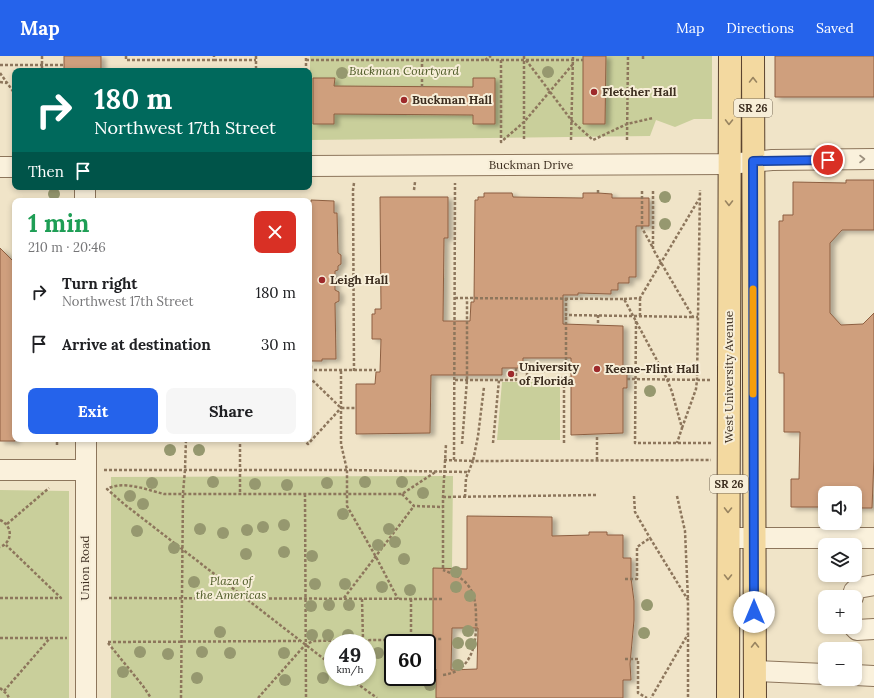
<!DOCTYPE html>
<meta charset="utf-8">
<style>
:root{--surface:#fff;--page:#f6f6f6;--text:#202124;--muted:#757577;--accent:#2563eb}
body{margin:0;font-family:Lora,serif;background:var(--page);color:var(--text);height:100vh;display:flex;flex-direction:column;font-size:15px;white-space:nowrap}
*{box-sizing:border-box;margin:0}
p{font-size:13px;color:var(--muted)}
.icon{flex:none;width:22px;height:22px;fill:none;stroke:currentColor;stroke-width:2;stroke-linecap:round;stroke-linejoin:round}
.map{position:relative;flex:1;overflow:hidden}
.panel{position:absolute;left:12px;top:142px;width:300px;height:244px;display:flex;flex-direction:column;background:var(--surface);border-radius:8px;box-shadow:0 2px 6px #0003}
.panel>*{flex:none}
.hud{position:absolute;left:12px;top:12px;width:300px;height:122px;border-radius:8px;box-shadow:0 2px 6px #0003;background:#00695c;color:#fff;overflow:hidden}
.buttons{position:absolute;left:818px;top:430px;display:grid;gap:8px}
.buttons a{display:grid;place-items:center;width:44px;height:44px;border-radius:8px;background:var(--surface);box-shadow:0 2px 6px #0003;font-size:20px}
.speed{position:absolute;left:324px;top:578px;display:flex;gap:8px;font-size:20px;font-weight:700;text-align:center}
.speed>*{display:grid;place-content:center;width:52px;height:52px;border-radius:50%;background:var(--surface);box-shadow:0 2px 6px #0003;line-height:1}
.speed small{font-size:10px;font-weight:400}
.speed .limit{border:2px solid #111;border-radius:6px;background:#fff;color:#111}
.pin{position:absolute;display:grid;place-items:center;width:34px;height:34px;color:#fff;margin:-17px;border:2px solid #fff;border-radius:50%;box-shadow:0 1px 4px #0007}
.me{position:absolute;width:44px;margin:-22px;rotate:0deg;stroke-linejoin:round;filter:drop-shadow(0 0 3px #0008)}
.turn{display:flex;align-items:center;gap:14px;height:84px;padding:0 16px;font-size:18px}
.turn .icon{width:52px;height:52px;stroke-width:2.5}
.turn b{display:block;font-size:28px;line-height:34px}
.then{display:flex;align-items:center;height:38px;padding:0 16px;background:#0003;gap:8px;font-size:15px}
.round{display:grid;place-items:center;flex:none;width:42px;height:42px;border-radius:8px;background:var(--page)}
.overview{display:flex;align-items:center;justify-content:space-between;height:68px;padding:0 16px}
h1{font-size:24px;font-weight:700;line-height:30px;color:#1e9e55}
.primary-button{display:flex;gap:8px;margin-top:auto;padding:8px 16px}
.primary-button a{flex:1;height:46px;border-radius:8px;background:var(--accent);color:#fff;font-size:16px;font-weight:700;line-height:46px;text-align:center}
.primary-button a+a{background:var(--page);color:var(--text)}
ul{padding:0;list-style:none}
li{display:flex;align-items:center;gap:12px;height:52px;padding:0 16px}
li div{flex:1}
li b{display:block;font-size:15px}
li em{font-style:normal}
header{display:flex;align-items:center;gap:24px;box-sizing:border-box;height:56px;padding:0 20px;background:var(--accent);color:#fff}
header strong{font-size:19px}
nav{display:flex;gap:22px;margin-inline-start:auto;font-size:14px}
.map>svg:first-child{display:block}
.green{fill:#c9cf9b;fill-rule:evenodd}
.building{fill:#cf9f7d;stroke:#8d5f41;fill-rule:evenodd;filter:url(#shadow)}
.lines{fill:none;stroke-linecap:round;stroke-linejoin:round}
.minor-casing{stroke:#8d765c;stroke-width:22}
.major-casing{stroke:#5b4430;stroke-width:24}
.path{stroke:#8d765c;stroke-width:2.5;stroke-dasharray:3 2;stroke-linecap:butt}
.minor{stroke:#faf1dc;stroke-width:20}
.major{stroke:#f3d9a0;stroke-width:22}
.tree{fill:#96986f}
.oneway{stroke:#988460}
.oneway2{stroke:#9c907e}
.route-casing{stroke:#184099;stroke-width:10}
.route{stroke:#2563eb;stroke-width:7}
.slow{stroke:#f59e0b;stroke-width:7}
.poi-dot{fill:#9e2a2b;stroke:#f7eed8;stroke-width:1.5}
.labels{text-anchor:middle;stroke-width:4;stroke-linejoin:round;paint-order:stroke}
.shield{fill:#f7eed8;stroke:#756857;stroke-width:1}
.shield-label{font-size:11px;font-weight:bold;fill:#3d2e20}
.park-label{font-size:12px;font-style:italic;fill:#4d5a26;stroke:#f7eed8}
.poi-label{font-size:12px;font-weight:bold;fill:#3d2e20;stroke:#f7eed8;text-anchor:start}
.street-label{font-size:12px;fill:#3d2e20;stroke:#f7eed8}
</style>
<header>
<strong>Map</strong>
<nav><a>Map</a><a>Directions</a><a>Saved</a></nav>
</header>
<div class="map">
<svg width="874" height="642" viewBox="0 0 874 642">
<defs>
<filter id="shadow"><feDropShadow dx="4.5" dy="2.5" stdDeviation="2" flood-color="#0004"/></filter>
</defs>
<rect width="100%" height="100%" fill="#f0e4c8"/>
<path class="green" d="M 310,0 L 712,0 L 712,63 L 694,63 L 675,71 L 656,64 L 650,80 L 310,84 Z
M 502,326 L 560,326 L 560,384 L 497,384 Z
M 453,420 L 452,513 L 433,613 L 436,613 L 436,642 L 111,642 L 111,421 ZM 333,587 L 367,587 L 367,621 L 333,621 ZM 393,587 L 427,587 L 427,621 L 393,621 Z
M 0,434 L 69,435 L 69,642 L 0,642 Z"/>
<path class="building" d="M 64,0 L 101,0 L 101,15 L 64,15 Z
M 583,0 L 606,0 L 605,68 L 583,68 Z
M 775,0 L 874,0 L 874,41 L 775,41 Z
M 313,22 L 335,22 L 334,30 L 473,31 L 473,22 L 495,22 L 495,68 L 473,68 L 473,59 L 334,58 L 334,68 L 313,68 Z
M 846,124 L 874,124 L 874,174 L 842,174 L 830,187 L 830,257 L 841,269 L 863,268 L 874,257 L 874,402 L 872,452 L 855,452 L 855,437 L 825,437 L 825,451 L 791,451 L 791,423 L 799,423 L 800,376 L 784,376 L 784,317 L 779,317 L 779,165 L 783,165 L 783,159 L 793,159 L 793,126 L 846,127 Z
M 484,137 L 512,137 L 513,141 L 583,142 L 583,137 L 598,137 L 612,138 L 612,142 L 649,142 L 649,170 L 636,170 L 636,221 L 629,221 L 629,227 L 618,227 L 618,234 L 611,234 L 611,238 L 578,237 L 578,239 L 563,239 L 563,268 L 623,270 L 623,314 L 627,314 L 627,332 L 623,332 L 623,377 L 571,379 L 571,302 L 523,302 L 523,312 L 502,312 L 502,319 L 431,319 L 430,377 L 356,378 L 356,328 L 375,328 L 376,316 L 380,316 L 381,283 L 372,283 L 372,258 L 375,258 L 375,253 L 381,253 L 380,141 L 448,141 L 448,182 L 444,182 L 443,265 L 470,265 L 471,246 L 474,246 L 475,144 L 478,144 L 478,141 L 484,141 Z
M 311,144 L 334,145 L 334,157 L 337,157 L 338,197 L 341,199 L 341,208 L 338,210 L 338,214 L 335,215 L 335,234 L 339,236 L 339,245 L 335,247 L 336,303 L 322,303 L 322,305 L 309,305 L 309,146 L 311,146 Z
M 0,192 L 15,207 L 15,385 L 0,385 Z
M 467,460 L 552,461 L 552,480 L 589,479 L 589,476 L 607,476 L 607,479 L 623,479 L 623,502 L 631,502 L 631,522 L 634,545 L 634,564 L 630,608 L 631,624 L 623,624 L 623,642 L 436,642 L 436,613 L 433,613 L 433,512 L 467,513 ZM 452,572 L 478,572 L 477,613 L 451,614 Z"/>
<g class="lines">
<g class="minor-casing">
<path id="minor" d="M 309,110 L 729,108 L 772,104 L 874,103
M 0,111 L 15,111
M 85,145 L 85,131
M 0,414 L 86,414
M 728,482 L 874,482
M 853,541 L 854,535 L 858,532 L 874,529
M 854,571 L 857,574 L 874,573
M 755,615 L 825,618
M 855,619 L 874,620
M 86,642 L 86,383"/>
</g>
<g class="major-casing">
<path id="major" d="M 753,0 L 755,642
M 728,642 L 730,0"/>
</g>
<path class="path" d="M 42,0 L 42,15
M 126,0 L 126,4 L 214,4 L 214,0
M 256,0 L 256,15
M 524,0 L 524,84
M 643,0 L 643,4
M 214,4 L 256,4
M 306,4 L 583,4
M 485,4 L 491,0
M 501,4 L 501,86 L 524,66 L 573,8
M 526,4 L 572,65 L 593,84 L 627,68 L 653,62
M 0,9 L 64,9
M 306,15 L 306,0
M 0,17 L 15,38
M 0,26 L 7,27
M 422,31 L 422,4
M 571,84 L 573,0
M 627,84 L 628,0
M 354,127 L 353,134 L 354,315
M 414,134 L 415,126
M 598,134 L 598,137
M 642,135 L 642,172 L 653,192
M 653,135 L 653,193 L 693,261 L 698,261
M 455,242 L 624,243 L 667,323 L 672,336 L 682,372 L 677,387
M 566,242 L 566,259 L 693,261
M 640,242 L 640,260
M 624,243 L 640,242 L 699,143
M 598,259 L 598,268
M 636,265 L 635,387 L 711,387
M 309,314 L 376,314
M 341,315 L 341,388 L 347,414 L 347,450 L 376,501 L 398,543
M 309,317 L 311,314 L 311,308
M 309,321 L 341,352 L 356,352
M 564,322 L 571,322
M 627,323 L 710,324
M 455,324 L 516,324 L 516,312
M 682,372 L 696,333 L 697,324 L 700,134
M 126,383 L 129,386
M 240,383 L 240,437
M 303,383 L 308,388 L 341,352
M 493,387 L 499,324
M 564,387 L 564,322 L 527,323 L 527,315 L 566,315 L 566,259
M 462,388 L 467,324 L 467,242
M 57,389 L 57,383
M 444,404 L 473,405 L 478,380 L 484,331
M 454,404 L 455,127
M 597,404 L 597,379
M 104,414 L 347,414 L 469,416
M 305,438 L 306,642
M 402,438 L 414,450 L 443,451
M 634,440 L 635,456 L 650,482
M 677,440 L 685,475 L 688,544
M 443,441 L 597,439
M 465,441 L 466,422 L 473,405 L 711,404
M 0,464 C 13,470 13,486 0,491
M 7,468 L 49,432
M 443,512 L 443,441 L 446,388
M 625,523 L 637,523 L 637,491 L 650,482 L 688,544 L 688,578 L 651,642
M 0,542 L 61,542 L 6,489
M 109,542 L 443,543
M 344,542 L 414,450
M 362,543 L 363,584
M 411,543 L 411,583
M 688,578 L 688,642
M 0,582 L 67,582
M 108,586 L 299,585
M 108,587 L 143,630 L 151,642
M 625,603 L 638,603 L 638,637 L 647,642
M 333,610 L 124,448 L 107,433 C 124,424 147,434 164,438 L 402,438 L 437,415
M 443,619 C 473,615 477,586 476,561 C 476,549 475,538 467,528 C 461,521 453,518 443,514
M 348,621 L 377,642
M 0,632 L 7,638 L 9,642
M 4,635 L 50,582
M 181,642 L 183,437 L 185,414 L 186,383
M 258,642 L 305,589 L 313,585 L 443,583"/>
<use href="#minor" class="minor"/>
<use href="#major" class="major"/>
</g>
<g class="tree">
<circle cx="548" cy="16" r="6"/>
<circle cx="342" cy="17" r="6"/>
<circle cx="54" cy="138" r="6"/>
<circle cx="665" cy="141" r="6"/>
<circle cx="665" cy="168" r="6"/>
<circle cx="650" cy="335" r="6"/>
<circle cx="170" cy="394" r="6"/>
<circle cx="199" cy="394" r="6"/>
<circle cx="213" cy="426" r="6"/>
<circle cx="365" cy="426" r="6"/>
<circle cx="402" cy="426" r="6"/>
<circle cx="152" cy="427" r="6"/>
<circle cx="327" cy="427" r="6"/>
<circle cx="255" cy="428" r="6"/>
<circle cx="287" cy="429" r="6"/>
<circle cx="423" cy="437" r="6"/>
<circle cx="130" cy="440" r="6"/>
<circle cx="143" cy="448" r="6"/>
<circle cx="343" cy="458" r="6"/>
<circle cx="284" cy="469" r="6"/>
<circle cx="263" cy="471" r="6"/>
<circle cx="200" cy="473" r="6"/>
<circle cx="389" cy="473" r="6"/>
<circle cx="247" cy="474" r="6"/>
<circle cx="137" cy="475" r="6"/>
<circle cx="223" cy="477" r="6"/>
<circle cx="395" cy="486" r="6"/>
<circle cx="378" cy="489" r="6"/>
<circle cx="174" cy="492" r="6"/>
<circle cx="284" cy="496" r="6"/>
<circle cx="246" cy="498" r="6"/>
<circle cx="312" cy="500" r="6"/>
<circle cx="404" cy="503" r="6"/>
<circle cx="456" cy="516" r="6"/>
<circle cx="194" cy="526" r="6"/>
<circle cx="315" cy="528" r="6"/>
<circle cx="345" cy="528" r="6"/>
<circle cx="382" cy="531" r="6"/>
<circle cx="456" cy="531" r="6"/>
<circle cx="410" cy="534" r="6"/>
<circle cx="470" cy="540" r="6"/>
<circle cx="329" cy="549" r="6"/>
<circle cx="349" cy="549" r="6"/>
<circle cx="647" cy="549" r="6"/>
<circle cx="311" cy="550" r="6"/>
<circle cx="468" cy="575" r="6"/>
<circle cx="220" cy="576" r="6"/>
<circle cx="644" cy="577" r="6"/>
<circle cx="312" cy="579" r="6"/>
<circle cx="328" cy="579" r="6"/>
<circle cx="348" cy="579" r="6"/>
<circle cx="458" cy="587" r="6"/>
<circle cx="471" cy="588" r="6"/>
<circle cx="140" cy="596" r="6"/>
<circle cx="202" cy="596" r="6"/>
<circle cx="230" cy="597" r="6"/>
<circle cx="284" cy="597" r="6"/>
<circle cx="378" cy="597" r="6"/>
<circle cx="168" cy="598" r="6"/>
<circle cx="458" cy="609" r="6"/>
<circle cx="123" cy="616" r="6"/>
<circle cx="197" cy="622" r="6"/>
<circle cx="323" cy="622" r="6"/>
<circle cx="285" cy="624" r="6"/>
<circle cx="430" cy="629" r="6"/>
</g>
<defs><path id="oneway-chevron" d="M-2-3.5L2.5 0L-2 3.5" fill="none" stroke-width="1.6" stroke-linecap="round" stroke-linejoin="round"/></defs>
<g class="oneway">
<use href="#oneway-chevron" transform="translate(753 24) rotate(-90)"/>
<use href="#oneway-chevron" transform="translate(729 66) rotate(91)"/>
<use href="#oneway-chevron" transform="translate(729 147) rotate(90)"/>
<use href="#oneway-chevron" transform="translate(728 454) rotate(91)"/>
<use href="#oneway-chevron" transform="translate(728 521) rotate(90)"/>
<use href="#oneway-chevron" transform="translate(755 589) rotate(-90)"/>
</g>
<use class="oneway2" href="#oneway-chevron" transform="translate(862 103)"/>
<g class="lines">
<g class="route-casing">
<path id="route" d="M 754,556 L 753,105 L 828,104"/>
</g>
<use href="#route" class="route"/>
<path class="slow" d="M 753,233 L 753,338"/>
</g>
<g class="poi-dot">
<circle cx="594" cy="36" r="4"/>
<circle cx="404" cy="44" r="4"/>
<circle cx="322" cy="224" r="4"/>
<circle cx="597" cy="313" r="4"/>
<circle cx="511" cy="318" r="4"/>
</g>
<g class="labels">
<g class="shield">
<rect x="734" y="43" width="38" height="18" rx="3"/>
<rect x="710" y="419" width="38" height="18" rx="3"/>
</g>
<g class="shield-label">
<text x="753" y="56">SR 26</text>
<text x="729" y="432">SR 26</text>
</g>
<g class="park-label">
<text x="404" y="19">Buckman Courtyard</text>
<text x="231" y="529">Plaza of<tspan x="231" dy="14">the Americas</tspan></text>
</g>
<g class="poi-label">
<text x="602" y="40">Fletcher Hall</text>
<text x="412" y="48">Buckman Hall</text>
<text x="330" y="228">Leigh Hall</text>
<text x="519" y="315">University<tspan x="519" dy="14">of Florida</tspan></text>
<text x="605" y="317">Keene-Flint Hall</text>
</g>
<g class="street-label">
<text x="531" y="113">Buckman Drive</text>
<text transform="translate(729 321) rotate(-90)" y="4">West University Avenue</text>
<text transform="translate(85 512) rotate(-90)" y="4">Union Road</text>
</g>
</g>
</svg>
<div class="buttons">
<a><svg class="icon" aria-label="sound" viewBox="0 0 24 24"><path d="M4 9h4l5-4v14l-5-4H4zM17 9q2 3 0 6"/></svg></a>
<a><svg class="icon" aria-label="layers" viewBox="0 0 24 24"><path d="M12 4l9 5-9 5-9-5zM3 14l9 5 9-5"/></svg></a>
<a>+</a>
<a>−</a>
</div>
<div class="speed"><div>49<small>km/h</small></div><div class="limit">60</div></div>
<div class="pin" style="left:828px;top:104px;background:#d93025"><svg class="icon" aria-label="arrive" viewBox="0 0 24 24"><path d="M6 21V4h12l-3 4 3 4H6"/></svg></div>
<svg class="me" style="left:754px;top:556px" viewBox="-20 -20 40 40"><circle r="19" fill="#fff"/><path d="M0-13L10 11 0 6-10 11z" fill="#2563eb"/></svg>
<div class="hud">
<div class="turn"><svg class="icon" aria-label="right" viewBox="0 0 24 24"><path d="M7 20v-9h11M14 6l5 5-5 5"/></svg><div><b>180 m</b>Northwest 17th Street</div></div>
<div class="then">Then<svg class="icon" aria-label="arrive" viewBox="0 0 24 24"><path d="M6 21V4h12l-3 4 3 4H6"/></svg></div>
</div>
<section class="panel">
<div class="overview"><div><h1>1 min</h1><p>210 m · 20:46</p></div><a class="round" style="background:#d93025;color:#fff"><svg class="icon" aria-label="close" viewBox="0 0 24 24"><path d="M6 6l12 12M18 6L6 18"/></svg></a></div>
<ul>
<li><svg class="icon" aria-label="right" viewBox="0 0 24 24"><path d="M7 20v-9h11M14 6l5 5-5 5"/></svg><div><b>Turn right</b><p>Northwest 17th Street</p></div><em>180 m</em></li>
<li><svg class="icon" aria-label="arrive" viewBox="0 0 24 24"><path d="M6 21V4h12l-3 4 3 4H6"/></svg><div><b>Arrive at destination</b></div><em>30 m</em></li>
</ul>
<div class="primary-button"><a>Exit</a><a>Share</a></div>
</section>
</div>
